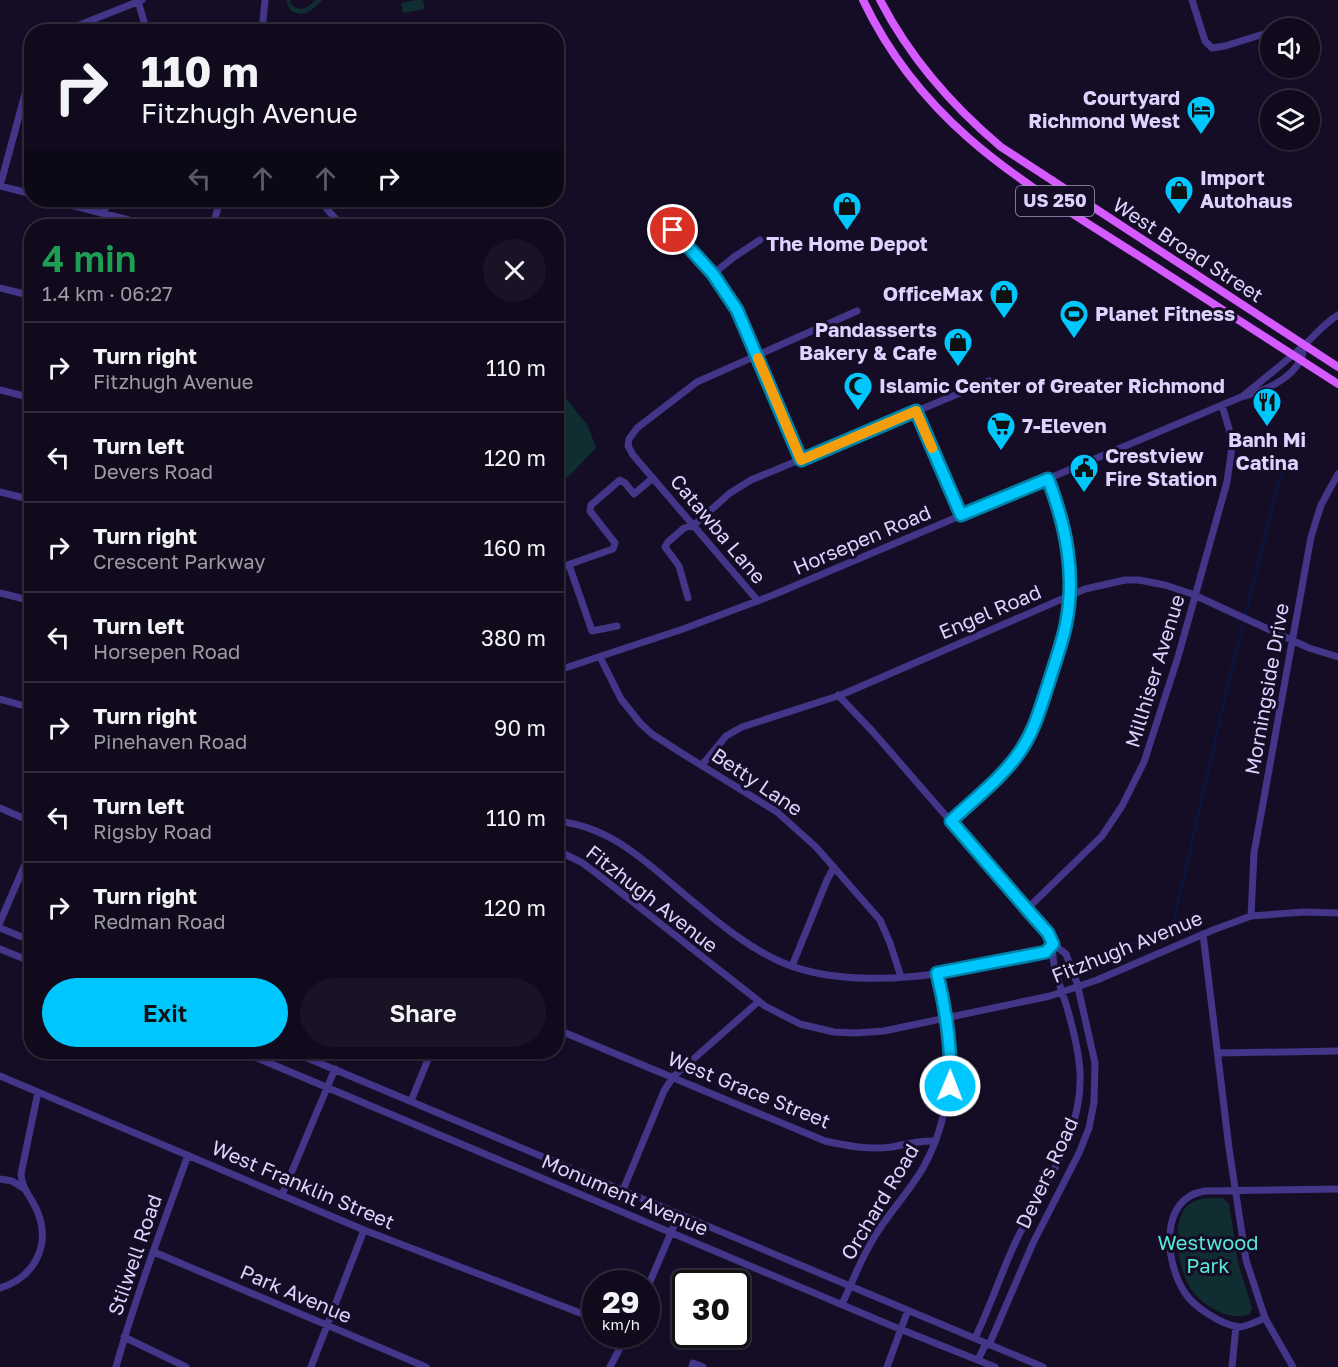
<!DOCTYPE html>
<meta charset="utf-8">
<style>
:root{--surface:#100a1c;--page:#191325;--text:#f1f3f6;--muted:#9c9aa3;--line:#302b3b;--accent:#00c6fe}
body{margin:0;font-family:"Golos Text",sans-serif;background:var(--page);color:var(--text);height:100vh;display:flex;flex-direction:column;font-size:22px;white-space:nowrap}
*{box-sizing:border-box;margin:0}
p{font-size:20px;color:var(--muted)}
.icon{flex:none;width:33px;height:33px;fill:none;stroke:currentColor;stroke-width:2;stroke-linecap:round;stroke-linejoin:round}
.map{position:relative;flex:1;overflow:hidden}
.side{position:absolute;left:24px;top:219px;width:540px;height:840px;display:flex;flex-direction:column;background:var(--surface);border-radius:24px;box-shadow:0 2px 4px #0004,0 0 0 2px var(--line)}
.side>*{flex:none}
.banner{position:absolute;left:24px;top:24px;width:540px;height:183px;border-radius:24px;box-shadow:0 2px 4px #0004,0 0 0 2px var(--line);background:#100a1c;color:var(--text);overflow:hidden}
.tools{position:absolute;left:1260px;top:18px;display:grid;gap:12px}
.tools a{display:grid;place-items:center;width:60px;height:60px;border-radius:50%;background:var(--surface);box-shadow:0 2px 4px #0004,0 0 0 2px var(--line);font-size:30px}
.speed{position:absolute;left:582px;top:1270px;display:flex;gap:12px;font-size:30px;font-weight:700;text-align:center}
.speed>*{display:grid;place-content:center;width:78px;height:78px;border-radius:50%;background:var(--surface);box-shadow:0 2px 4px #0004,0 0 0 2px var(--line);line-height:1}
.speed small{font-size:15px;font-weight:400}
.speed .limit{border:3px solid #111;border-radius:9px;background:#fff;color:#111}
.pin{position:absolute;display:grid;place-items:center;width:51px;height:51px;color:#fff;margin:-26px;border:3px solid #fff;border-radius:50%;box-shadow:0 2px 6px #0007}
.me{position:absolute;width:66px;margin:-33px;rotate:1deg;stroke-linejoin:round;filter:drop-shadow(0 0 4px #0008)}
.turn{display:flex;align-items:center;gap:21px;height:126px;padding:0 18px;font-size:27px}
.turn .icon{width:78px;height:78px;stroke-width:2.5}
.turn b{display:block;font-size:42px;line-height:51px}
.lanes{display:flex;align-items:center;height:57px;padding:0 18px;background:#0003;justify-content:center;gap:30px;direction:ltr}
.lanes .off{opacity:.35}
.round{display:grid;place-items:center;flex:none;width:63px;height:63px;border-radius:32px;background:var(--page)}
.summary{display:flex;align-items:center;justify-content:space-between;height:102px;padding:0 18px}
h1{font-size:36px;font-weight:600;line-height:45px;color:#1e9e55}
.button{display:flex;gap:12px;margin-top:auto;padding:12px 18px}
.button a{flex:1;height:69px;border-radius:36px;background:var(--accent);color:#111;font-size:24px;font-weight:600;line-height:69px;text-align:center}
.button a+a{background:var(--page);color:var(--text)}
ul{padding:0;list-style:none}
li{display:flex;align-items:center;gap:18px;height:90px;padding:0 18px;border-top:2px solid var(--line)}
li div{flex:1}
li b{display:block;font-size:22px}
li em{font-style:normal}
.map>svg:first-child{display:block}
.green{fill:#102e31}
.lines{fill:none;stroke-linecap:round;stroke-linejoin:round}
.stream{stroke:#071646;stroke-width:2}
.minor{stroke:#433588;stroke-width:7}
.major{stroke:#d55aff;stroke-width:8}
.route-casing{stroke:#0081a5;stroke-width:15}
.route{stroke:#00c6fe;stroke-width:10}
.slow{stroke:#f59e0b;stroke-width:10}
.labels{text-anchor:middle;stroke-width:6;stroke-linejoin:round;paint-order:stroke}
.shield{fill:#150d26;stroke:#a198be;stroke-width:1.5}
.shield-label{font-size:18px;font-weight:bold;fill:#ddd3ff}
.poi-label{font-size:20px;font-weight:bold;fill:#ddd3ff;stroke:#150d26;text-anchor:start}
.street-label{font-size:20px;fill:#ddd3ff;stroke:#150d26}
.park-label{font-size:20px;fill:#57e7d4;stroke:#150d26}
</style>
<div class="map">
<svg width="1338" height="1367" viewBox="0 0 1338 1367">
<rect width="100%" height="100%" fill="#150d26"/>
<path class="green" d="M 286,0 L 290,0 L 291,4 C 301,13 307,8 316,0 L 322,0 C 312,10 304,19 290,10 Z
M 416,0 L 423,0 L 425,9 L 403,13 L 401,3 Z
M 557,387 L 588,426 L 596,448 L 569,476 L 557,483 Z
M 1223,1198 L 1229,1204 L 1238,1262 L 1252,1308 L 1250,1314 C 1229,1323 1197,1303 1188,1284 C 1178,1265 1169,1216 1191,1203 C 1200,1197 1213,1198 1223,1198 Z"/>
<g class="lines">
<path class="stream" d="M 1073,962 L 1150,938 L 1162,933 L 1174,920 L 1231,672 L 1278,484 L 1291,457"/>
<path class="minor" d="M 1192,0 L 1205,41 L 1212,48 L 1225,46 L 1270,32
M 138,1 L 147,32
M 62,32 L 142,0
M 262,32 L 265,0
M 0,186 L 32,68
M 0,186 L 32,194
M 51,200 L 152,226
M 319,200 L 342,226
M 104,214 L 108,200
M 213,226 L 220,200
M 520,226 L 520,225
M 673,230 L 713,274 L 737,310 L 800,460
M 713,274 L 734,257 L 760,240
M 0,288 L 32,296
M 0,390 L 32,398
M 1244,395 C 1264,379 1284,363 1303,346 C 1315,336 1323,324 1338,315
M 916,411 L 961,515
M 0,492 L 32,500
M 569,565 L 592,631 L 617,626
M 556,569 L 613,549 L 615,543 L 590,511 L 591,505 L 620,480 L 625,483 L 634,494 L 653,478
M 0,593 L 32,601
M 688,598 L 679,566 L 665,547 L 668,542 L 684,528 L 694,525 L 730,493 L 751,480 L 989,381
M 758,601 L 633,455 L 628,446 L 629,439 L 637,428 L 697,382 L 857,311
M 600,657 L 621,699 L 641,724 L 652,734 L 683,754 L 777,812 L 816,847 L 880,920 L 890,943 L 901,977
M 556,671 L 683,629 L 773,595 L 1241,397 C 1262,392 1291,380 1301,359 C 1303,355 1303,349 1305,345
M 838,695 L 874,733 L 1032,915 L 1048,933 L 1053,944 L 1066,954 L 1077,983 L 1095,1063 L 1094,1102 L 1089,1128 L 1079,1153 L 1033,1243 L 989,1345
M 0,699 L 32,708
M 702,765 L 726,736 L 742,727 L 841,695 L 1085,589 L 1125,580 L 1139,580 L 1165,585 L 1192,594 L 1309,648 L 1338,657
M 0,808 L 32,822
M 556,821 C 610,826 645,861 684,894 C 714,919 745,946 781,962 C 857,995 969,971 1046,952 L 1053,944
M 951,821 C 974,799 1001,779 1019,753 C 1034,733 1040,709 1048,685 C 1054,665 1062,645 1066,624 C 1076,574 1066,525 1048,479
M 556,850 L 581,862 L 596,873 L 765,1006 L 800,1024 L 834,1032 L 855,1033 L 884,1031 L 1050,996 L 1097,980 L 1213,930 L 1251,916 L 1304,912 L 1338,913
M 1027,909 L 1102,836 L 1122,806 L 1144,762 L 1178,657 L 1227,482 L 1232,447 L 1229,429 L 1222,405
M 1251,916 L 1254,853 L 1311,537 L 1321,505 L 1338,474
M 0,922 L 32,848
M 0,928 L 32,941
M 1203,934 L 1229,1148 L 1246,1260 L 1265,1318 L 1293,1367
M 0,949 L 32,962
M 792,966 L 827,880 L 834,867
M 556,1029 L 825,1141 C 848,1146 869,1150 892,1147 C 907,1144 920,1140 935,1141
M 243,1052 L 890,1325 L 995,1367
M 293,1052 L 1043,1367
M 1219,1053 L 1338,1051
M 0,1076 L 364,1230 L 596,1319
M 411,1101 L 431,1052
M 0,1179 L 12,1181 L 23,1188
M 623,1190 L 664,1091 L 673,1077 L 758,1002
M 282,1195 L 335,1069
M 154,1252 L 426,1367
M 0,1288 C 33,1278 51,1247 38,1213 C 33,1199 22,1190 21,1174 L 38,1092
M 646,1291 L 679,1214
M 842,1304 C 852,1283 860,1261 872,1241 C 887,1214 909,1193 924,1166 C 958,1104 952,1039 937,973
M 1265,1318 C 1257,1321 1247,1327 1239,1327 C 1222,1325 1194,1307 1185,1293 C 1165,1263 1158,1198 1205,1191 L 1338,1189
M 124,1337 L 186,1367
M 975,1338 C 990,1307 1001,1273 1016,1241 C 1042,1187 1083,1136 1080,1073 C 1079,1049 1072,1024 1065,1001 C 1059,982 1051,965 1053,944
M 978,1360 L 986,1343
M 116,1367 C 136,1295 163,1225 188,1155
M 311,1367 L 364,1230
M 610,1367 L 627,1335
M 692,1367 L 693,1363 L 703,1367
M 887,1367 L 908,1310
M 1232,1367 L 1236,1326"/>
<path class="major" d="M 863,0 C 924,128 1025,183 1139,256 C 1205,298 1272,342 1338,384
M 880,0 C 910,58 951,105 1001,147 L 1338,367"/>
</g>
<g class="lines">
<g class="route-casing">
<path id="route" d="M 673,230 L 713,274 L 737,310 L 801,460 L 916,411 L 961,515 L 1048,479 C 1066,526 1076,574 1066,624 C 1062,644 1054,665 1048,685 C 1040,709 1034,732 1019,753 C 1001,779 974,799 951,821 L 1032,915 L 1048,933 L 1053,944 L 1046,952 L 937,973 C 946,1010 952,1048 950,1086"/>
</g>
<use href="#route" class="route"/>
<path class="slow" d="M 758,358 L 801,460 L 916,411 L 932,448"/>
</g>
<defs>
<g id="hotel-pin" transform="scale(1.5)"><path d="M0 17L-7.5 6A9.5 9.5 0 1 1 7.5 6Z" fill="#00c6fe" stroke="#150d26"/><path d="M-6-4.5h1.5V1H6V5H4.5V3h-9V5H-6ZM-4 0a1.8 1.8 0 1 1 3.6 0ZM.5 0V-2.5h3Q6-2.5 6 0Z" fill="#111"/></g>
<g id="shop-pin" transform="scale(1.5)"><path d="M0 17L-7.5 6A9.5 9.5 0 1 1 7.5 6Z" fill="#00c6fe" stroke="#150d26"/><path d="M-5-2.5h2.3a2.7 3.5 0 0 1 5.4 0H5L5.5 6h-11ZM-1.5-2.5h3a1.5 2.3 0 0 0-3 0Z" fill="#111"/></g>
<g id="stadium-pin" transform="scale(1.5)"><path d="M0 17L-7.5 6A9.5 9.5 0 1 1 7.5 6Z" fill="#00c6fe" stroke="#150d26"/><path d="M0-5a6.5 5 0 1 0 0 10a6.5 5 0 1 0 0-10ZM-3.5-1.8h7v3.6h-7Z" fill="#111"/></g>
<g id="mosque-pin" transform="scale(1.5)"><path d="M0 17L-7.5 6A9.5 9.5 0 1 1 7.5 6Z" fill="#00c6fe" stroke="#150d26"/><path d="M3.5-4.9A6 6 0 1 0 3.5 4.9A5 5 0 1 1 3.5-4.9Z" fill="#111"/></g>
<g id="restaurant-pin" transform="scale(1.5)"><path d="M0 17L-7.5 6A9.5 9.5 0 1 1 7.5 6Z" fill="#00c6fe" stroke="#150d26"/><path d="M-5-6h1v4h1v-4h1v4h1v-4h1v5L-1.5 .5V6h-2V.5L-5-1ZM5-6V6H3V1.5H1.5Q1.5-4 5-6Z" fill="#111"/></g>
<g id="supermarket-pin" transform="scale(1.5)"><path d="M0 17L-7.5 6A9.5 9.5 0 1 1 7.5 6Z" fill="#00c6fe" stroke="#150d26"/><path d="M-6-5.5h2.5l.6 2H6L4.5 2H-2.5L-4.4-4H-6ZM-1.5 3.2a1.3 1.3 0 1 0 .1 0ZM3 3.2a1.3 1.3 0 1 0 .1 0Z" fill="#111"/></g>
<g id="civic-pin" transform="scale(1.5)"><path d="M0 17L-7.5 6A9.5 9.5 0 1 1 7.5 6Z" fill="#00c6fe" stroke="#150d26"/><path d="M-.6-6.5H3V-4.5H.6V-3L4-1V1h2V6H-6V1h2V-1L-.6-3ZM-1.2 2.5V6h2.4V2.5Z" fill="#111"/></g>
</defs>
<g fill-rule="evenodd">
<use href="#hotel-pin" x="1201" y="110"/>
<use href="#shop-pin" x="1179" y="190"/>
<use href="#shop-pin" x="847" y="206"/>
<use href="#shop-pin" x="1004" y="294"/>
<use href="#stadium-pin" x="1074" y="314"/>
<use href="#shop-pin" x="958" y="342"/>
<use href="#mosque-pin" x="858" y="386"/>
<use href="#restaurant-pin" x="1267" y="402"/>
<use href="#supermarket-pin" x="1001" y="426"/>
<use href="#civic-pin" x="1084" y="468"/>
</g>
<g class="labels">
<rect class="shield" x="1016" y="186" width="78" height="30" rx="4.5"/>
<g class="shield-label">
<text x="1055" y="207">US 250</text>
</g>
<g class="poi-label">
<text x="1180" y="105" text-anchor="end">Courtyard<tspan x="1180" dy="23">Richmond West</tspan></text>
<text x="1200" y="185">Import<tspan x="1200" dy="23">Autohaus</tspan></text>
<text x="847" y="251" text-anchor="middle">The Home Depot</text>
<text x="983" y="301" text-anchor="end">OfficeMax</text>
<text x="1095" y="321">Planet Fitness</text>
<text x="937" y="337" text-anchor="end">Pandasserts<tspan x="937" dy="23">Bakery &amp; Cafe</tspan></text>
<text x="879" y="393">Islamic Center of Greater Richmond</text>
<text x="1022" y="433">7-Eleven</text>
<text x="1267" y="447" text-anchor="middle">Banh Mi<tspan x="1267" dy="23">Catina</tspan></text>
<text x="1105" y="463">Crestview<tspan x="1105" dy="23">Fire Station</tspan></text>
</g>
<g class="street-label">
<text transform="translate(1188 250) rotate(33)" y="7">West Broad Street</text>
<text transform="translate(718 529) rotate(50)" y="7">Catawba Lane</text>
<text transform="translate(862 540) rotate(-23)" y="7">Horsepen Road</text>
<text transform="translate(990 612) rotate(-23)" y="7">Engel Road</text>
<text transform="translate(1155 671) rotate(-73)" y="7">Millhiser Avenue</text>
<text transform="translate(1267 689) rotate(-80)" y="7">Morningside Drive</text>
<text transform="translate(757 782) rotate(34)" y="7">Betty Lane</text>
<text transform="translate(652 899) rotate(38)" y="7">Fitzhugh Avenue</text>
<text transform="translate(1127 947) rotate(-22)" y="7">Fitzhugh Avenue</text>
<text transform="translate(749 1090) rotate(22)" y="7">West Grace Street</text>
<text transform="translate(1047 1173) rotate(-65)" y="7">Devers Road</text>
<text transform="translate(303 1185) rotate(23)" y="7">West Franklin Street</text>
<text transform="translate(625 1195) rotate(23)" y="7">Monument Avenue</text>
<text transform="translate(880 1202) rotate(-59)" y="7">Orchard Road</text>
<text transform="translate(135 1255) rotate(-71)" y="7">Stilwell Road</text>
<text transform="translate(296 1294) rotate(23)" y="7">Park Avenue</text>
</g>
<g class="park-label">
<text x="1208" y="1250">Westwood<tspan x="1208" dy="23">Park</tspan></text>
</g>
</g>
</svg>
<div class="tools">
<a><svg class="icon" aria-label="sound" viewBox="0 0 24 24"><path d="M4 9h4l5-4v14l-5-4H4zM17 9q2 3 0 6"/></svg></a>
<a><svg class="icon" aria-label="layers" viewBox="0 0 24 24"><path d="M12 4l9 5-9 5-9-5zM3 14l9 5 9-5"/></svg></a>
</div>
<div class="speed"><div>29<small>km/h</small></div><div class="limit">30</div></div>
<div class="pin" style="left:673px;top:230px;background:#d93025"><svg class="icon" aria-label="arrive" viewBox="0 0 24 24"><path d="M6 21V4h12l-3 4 3 4H6"/></svg></div>
<svg class="me" style="left:950px;top:1086px" viewBox="-20 -20 40 40"><circle r="17" fill="#00c6fe" stroke="#fff" stroke-width="3"/><path d="M0-11L8 9 0 5-8 9z" fill="#fff"/></svg>
<div class="banner">
<div class="turn"><svg class="icon" aria-label="right" viewBox="0 0 24 24"><path d="M7 20v-9h11M14 6l5 5-5 5"/></svg><div><b>110 m</b>Fitzhugh Avenue</div></div>
<div class="lanes"><svg class="icon off" aria-label="left" viewBox="0 0 24 24"><path d="M17 20v-9H6M10 6l-5 5 5 5"/></svg><svg class="icon off" aria-label="ahead" viewBox="0 0 24 24"><path d="M12 20V5M6 11l6-6 6 6"/></svg><svg class="icon off" aria-label="ahead" viewBox="0 0 24 24"><path d="M12 20V5M6 11l6-6 6 6"/></svg><svg class="icon" aria-label="right" viewBox="0 0 24 24"><path d="M7 20v-9h11M14 6l5 5-5 5"/></svg></div>
</div>
<section class="side">
<div class="summary"><div><h1>4 min</h1><p>1.4 km · 06:27</p></div><a class="round"><svg class="icon" aria-label="close" viewBox="0 0 24 24"><path d="M6 6l12 12M18 6L6 18"/></svg></a></div>
<ul>
<li><svg class="icon" aria-label="right" viewBox="0 0 24 24"><path d="M7 20v-9h11M14 6l5 5-5 5"/></svg><div><b>Turn right</b><p>Fitzhugh Avenue</p></div><em>110 m</em></li>
<li><svg class="icon" aria-label="left" viewBox="0 0 24 24"><path d="M17 20v-9H6M10 6l-5 5 5 5"/></svg><div><b>Turn left</b><p>Devers Road</p></div><em>120 m</em></li>
<li><svg class="icon" aria-label="right" viewBox="0 0 24 24"><path d="M7 20v-9h11M14 6l5 5-5 5"/></svg><div><b>Turn right</b><p>Crescent Parkway</p></div><em>160 m</em></li>
<li><svg class="icon" aria-label="left" viewBox="0 0 24 24"><path d="M17 20v-9H6M10 6l-5 5 5 5"/></svg><div><b>Turn left</b><p>Horsepen Road</p></div><em>380 m</em></li>
<li><svg class="icon" aria-label="right" viewBox="0 0 24 24"><path d="M7 20v-9h11M14 6l5 5-5 5"/></svg><div><b>Turn right</b><p>Pinehaven Road</p></div><em>90 m</em></li>
<li><svg class="icon" aria-label="left" viewBox="0 0 24 24"><path d="M17 20v-9H6M10 6l-5 5 5 5"/></svg><div><b>Turn left</b><p>Rigsby Road</p></div><em>110 m</em></li>
<li><svg class="icon" aria-label="right" viewBox="0 0 24 24"><path d="M7 20v-9h11M14 6l5 5-5 5"/></svg><div><b>Turn right</b><p>Redman Road</p></div><em>120 m</em></li>
</ul>
<div class="button"><a>Exit</a><a>Share</a></div>
</section>
</div>
